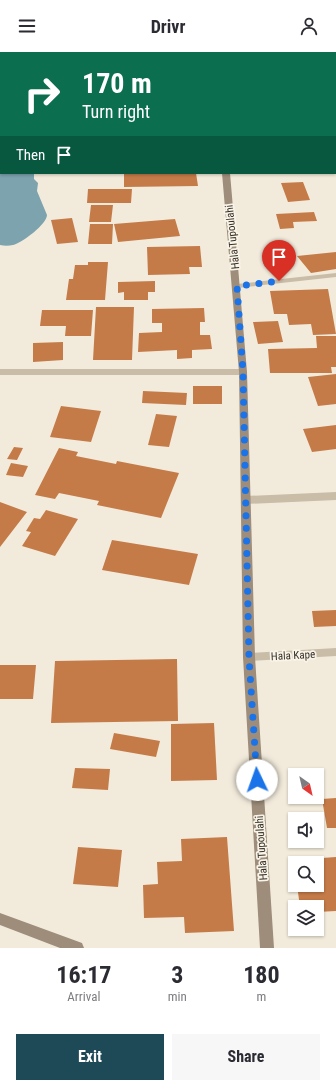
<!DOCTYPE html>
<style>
:root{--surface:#fff;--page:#f7f7f7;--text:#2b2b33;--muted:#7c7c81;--accent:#1e4a57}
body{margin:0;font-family:"Roboto Condensed",sans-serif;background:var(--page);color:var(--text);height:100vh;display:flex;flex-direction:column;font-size:15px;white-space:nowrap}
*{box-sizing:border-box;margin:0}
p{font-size:13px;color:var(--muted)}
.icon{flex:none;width:22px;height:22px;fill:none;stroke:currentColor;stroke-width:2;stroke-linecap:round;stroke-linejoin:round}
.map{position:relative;height:896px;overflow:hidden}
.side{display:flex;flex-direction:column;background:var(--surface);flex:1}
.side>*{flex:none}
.top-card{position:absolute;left:0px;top:0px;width:336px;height:122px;box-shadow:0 1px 3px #0004;background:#0b6e4f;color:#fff;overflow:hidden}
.needle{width:26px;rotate:146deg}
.controls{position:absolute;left:288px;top:716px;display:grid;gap:8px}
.controls a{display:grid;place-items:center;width:36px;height:36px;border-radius:0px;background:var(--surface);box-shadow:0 1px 3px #0004;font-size:20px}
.pin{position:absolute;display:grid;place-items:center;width:34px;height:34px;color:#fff;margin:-41px -17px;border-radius:50% 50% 50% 0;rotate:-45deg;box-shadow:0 0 4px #0007}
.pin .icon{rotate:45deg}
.me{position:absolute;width:44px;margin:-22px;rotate:357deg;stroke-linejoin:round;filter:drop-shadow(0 0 3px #0008)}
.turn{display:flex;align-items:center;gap:14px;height:84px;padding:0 16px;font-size:18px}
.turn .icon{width:52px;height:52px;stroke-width:2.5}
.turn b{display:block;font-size:28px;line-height:34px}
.then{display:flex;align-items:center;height:38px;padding:0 16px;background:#0003;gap:8px;font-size:15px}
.eta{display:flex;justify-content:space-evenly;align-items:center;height:68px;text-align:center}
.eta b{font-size:24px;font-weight:700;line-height:28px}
.button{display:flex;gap:8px;margin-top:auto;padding:8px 16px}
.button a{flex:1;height:46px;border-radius:0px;background:var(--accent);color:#fff;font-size:16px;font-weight:700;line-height:46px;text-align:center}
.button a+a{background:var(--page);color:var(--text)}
header{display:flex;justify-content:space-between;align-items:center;height:52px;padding:0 16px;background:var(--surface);font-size:18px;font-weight:700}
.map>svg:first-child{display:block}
.water{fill:#7ca3ae}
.building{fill:#c47b48}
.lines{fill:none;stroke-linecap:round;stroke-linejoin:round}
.lane{fill:#cabda8;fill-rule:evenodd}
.street{fill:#cabda8;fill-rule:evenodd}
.secondary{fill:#9d8d7a;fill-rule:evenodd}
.route{stroke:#1a73e8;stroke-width:7;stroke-dasharray:0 12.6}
.labels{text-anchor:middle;stroke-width:3.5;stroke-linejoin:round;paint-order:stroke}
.street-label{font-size:11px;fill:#362f28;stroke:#f9f4e8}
</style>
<header><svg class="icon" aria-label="menu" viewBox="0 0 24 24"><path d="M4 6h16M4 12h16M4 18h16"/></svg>Drivr<svg class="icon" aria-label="person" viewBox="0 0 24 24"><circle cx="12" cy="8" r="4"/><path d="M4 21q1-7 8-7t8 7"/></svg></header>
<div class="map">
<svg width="336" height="896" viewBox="0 0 336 896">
<rect width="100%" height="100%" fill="#f2ebdc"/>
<path class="water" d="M 0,96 L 1,121 L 34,121 L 34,127 L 38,131 L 37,139 L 47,163 C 47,172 22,191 13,193 C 9,194 4,194 0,193 Z"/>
<path class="building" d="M 124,121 L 196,121 L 198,134 L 124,135 Z
M 303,130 L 310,148 L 288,150 L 281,131 Z
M 88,137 L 132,137 L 131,151 L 87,151 Z
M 91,153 L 113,153 L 111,170 L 89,170 Z
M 314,160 L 317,169 L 293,170 L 294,176 L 280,177 L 276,162 Z
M 72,166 L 78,190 L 57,192 L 51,168 Z
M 175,167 L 180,184 L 118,190 L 114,172 Z
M 90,172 L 113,172 L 112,192 L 88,192 Z
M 200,194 L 202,215 L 189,215 L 190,222 L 148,223 L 147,195 Z
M 336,200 L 336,217 L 311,221 L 297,204 Z
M 263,202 L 275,202 L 276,215 L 265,215 Z
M 88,210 L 108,210 L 105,248 L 66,248 L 69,227 L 73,227 L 75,213 L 88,213 Z
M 155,229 L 155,240 L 148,240 L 148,248 L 124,248 L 124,240 L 118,241 L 118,230 Z
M 328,237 L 336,282 L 313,283 L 311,272 L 289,273 L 287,262 L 274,262 L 270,239 Z
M 96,255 L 134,255 L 132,308 L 93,308 Z
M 204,256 L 205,270 L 200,270 L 200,283 L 210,283 L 212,297 L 192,298 L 192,306 L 177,307 L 177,298 L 138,300 L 139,281 L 162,280 L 162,271 L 152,271 L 152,257 Z
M 42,258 L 93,258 L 91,284 L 65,284 L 66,274 L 40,274 Z
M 278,269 L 283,290 L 258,292 L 253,270 Z
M 316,284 L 336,284 L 336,315 L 331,315 L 332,321 L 270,321 L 268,297 L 317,296 Z
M 63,290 L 63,308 L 33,310 L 33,291 Z
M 336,322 L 336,352 L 318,354 L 308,325 Z
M 193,334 L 222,334 L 222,352 L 193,352 Z
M 143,339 L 187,341 L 186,353 L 142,351 Z
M 61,354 L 101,359 L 91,390 L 50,385 Z
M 156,362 L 177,364 L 169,395 L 148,393 Z
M 336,373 L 336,397 L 312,400 L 303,377 Z
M 14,395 L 23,396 L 17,408 L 7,407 Z
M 59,396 L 78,400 L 76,404 L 116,412 L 117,409 L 179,421 L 161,466 L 97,453 L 99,449 L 59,441 L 55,447 L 35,443 Z
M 11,411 L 28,414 L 23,425 L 6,423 Z
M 0,450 L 27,460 L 0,495 Z
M 46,458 L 78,467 L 55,504 L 22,494 L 31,480 L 26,479 L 34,466 L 40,467 Z
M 112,488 L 198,502 L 189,533 L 102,518 Z
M 336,558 L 336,574 L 314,575 L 312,559 Z
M 177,607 L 178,669 L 51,671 L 55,609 Z
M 0,613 L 36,613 L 33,647 L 0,647 Z
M 214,671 L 217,728 L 171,729 L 171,672 Z
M 114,681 L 160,689 L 156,705 L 110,697 Z
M 75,716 L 110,717 L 108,738 L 72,736 Z
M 336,746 L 336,776 L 327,776 L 322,747 Z
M 227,785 L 234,879 L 185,881 L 184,865 L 144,866 L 143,833 L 158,832 L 157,810 L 182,809 L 181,787 Z
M 78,795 L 122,798 L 118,835 L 73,832 Z
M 336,805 L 336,859 L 317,860 L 317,855 L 300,855 L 297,833 L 317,833 L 317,811 L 294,811 L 294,808 Z"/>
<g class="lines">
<path class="lane" d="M 336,221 L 336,225 L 237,236 L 233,234 L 237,232 Z
M 0,317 L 243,317 L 247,320 L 243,323 L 0,323 Z
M 336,440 L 336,448 L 246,452 L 241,448 L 246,444 Z"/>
<path class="street" d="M 335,70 L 336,70 L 336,74 L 335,74 Z
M 336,596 L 336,604 L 249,609 L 245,608 L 243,605 L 245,602 L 249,601 Z"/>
<path class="secondary" d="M 215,0 L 221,0 L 221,1 L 215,1 Z
M 222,121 L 230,121 L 247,320 L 255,605 L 274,896 L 260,896 L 243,605 L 239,320 Z
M 0,861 L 82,891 L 84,896 L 60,896 L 0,873 Z"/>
</g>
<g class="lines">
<path class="route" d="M 257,728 L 249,606 L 243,320 L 237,234 L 279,229"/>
</g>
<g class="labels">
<g class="street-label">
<text transform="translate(232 185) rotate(-96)" y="4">Hala Tupoulahi</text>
<text transform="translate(293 603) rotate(-3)" y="4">Hala Kape</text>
<text transform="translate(261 796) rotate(-94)" y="4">Hala Tupoulahi</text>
</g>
</g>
</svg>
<div class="controls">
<a><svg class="needle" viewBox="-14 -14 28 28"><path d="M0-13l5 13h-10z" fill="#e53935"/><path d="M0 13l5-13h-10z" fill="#7c7c81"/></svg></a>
<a><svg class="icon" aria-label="sound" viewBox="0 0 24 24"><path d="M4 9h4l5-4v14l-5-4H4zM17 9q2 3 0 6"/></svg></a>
<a><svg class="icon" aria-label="search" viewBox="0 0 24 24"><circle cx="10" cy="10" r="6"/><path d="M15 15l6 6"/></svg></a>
<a><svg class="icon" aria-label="layers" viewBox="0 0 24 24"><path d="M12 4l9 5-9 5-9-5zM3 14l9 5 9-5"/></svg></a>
</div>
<div class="pin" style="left:279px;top:229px;background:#d93025"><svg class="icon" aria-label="arrive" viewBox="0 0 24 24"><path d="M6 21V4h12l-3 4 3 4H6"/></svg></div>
<svg class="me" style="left:257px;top:728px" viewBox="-20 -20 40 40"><circle r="19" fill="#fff"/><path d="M0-13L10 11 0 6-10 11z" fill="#1a73e8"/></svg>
<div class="top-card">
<div class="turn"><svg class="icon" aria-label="right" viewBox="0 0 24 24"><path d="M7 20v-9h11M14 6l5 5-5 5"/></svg><div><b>170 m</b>Turn right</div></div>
<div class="then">Then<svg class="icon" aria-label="arrive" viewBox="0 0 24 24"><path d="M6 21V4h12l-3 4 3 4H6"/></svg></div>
</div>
</div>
<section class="side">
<div class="eta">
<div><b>16:17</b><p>Arrival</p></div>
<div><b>3</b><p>min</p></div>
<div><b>180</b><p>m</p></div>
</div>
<div class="button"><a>Exit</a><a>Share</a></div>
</section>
